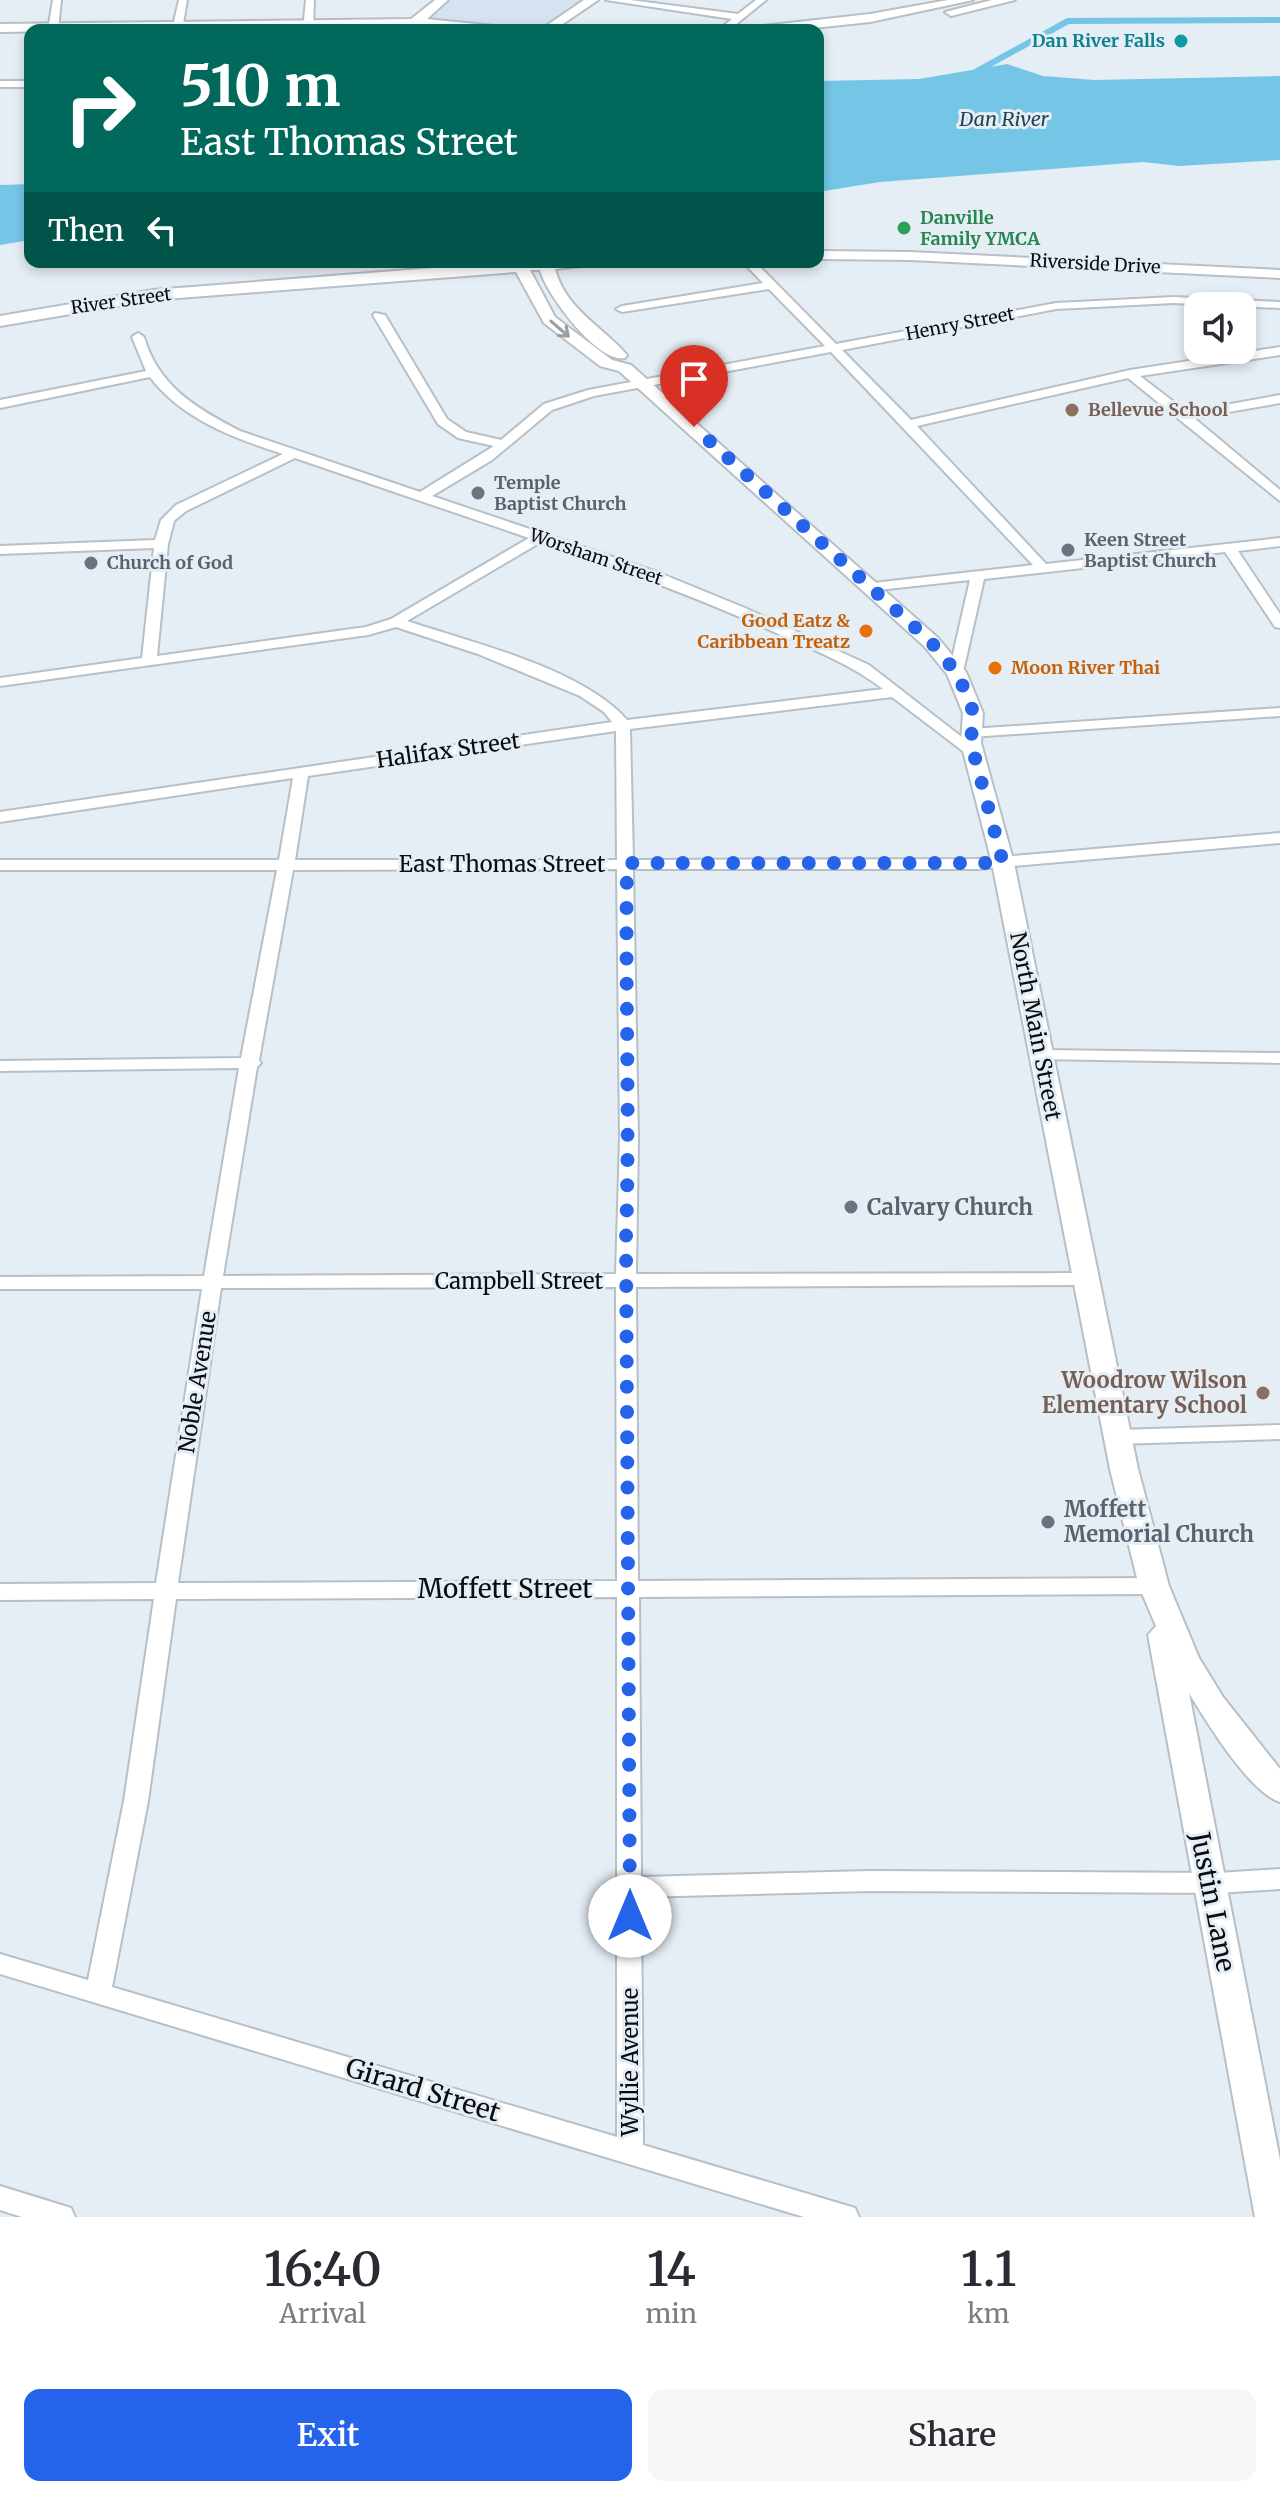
<!DOCTYPE html>
<style>
:root{--surface:#fff;--page:#f7f7f7;--text:#2b2b33;--muted:#7c7c81;--accent:#2563eb}
body{margin:0;font-family:Merriweather,serif;background:var(--page);color:var(--text);height:100vh;display:flex;flex-direction:column;font-size:30px;white-space:nowrap}
*{box-sizing:border-box;margin:0}
p{font-size:26px;color:var(--muted)}
.icon{flex:none;width:44px;height:44px;fill:none;stroke:currentColor;stroke-width:2;stroke-linecap:round;stroke-linejoin:round}
.map{position:relative;height:2217px;overflow:hidden}
.side{display:flex;flex-direction:column;background:var(--surface);flex:1}
.side>*{flex:none}
.hud{position:absolute;left:24px;top:24px;width:800px;height:244px;border-radius:16px;box-shadow:0 4px 12px #0003;background:#00695c;color:#fff;overflow:hidden}
.fabs{position:absolute;left:1184px;top:292px;display:grid;gap:16px}
.fabs a{display:grid;place-items:center;width:72px;height:72px;border-radius:16px;background:var(--surface);box-shadow:0 4px 12px #0003;font-size:40px}
.pin{position:absolute;display:grid;place-items:center;width:68px;height:68px;color:#fff;margin:-82px -34px;border-radius:50% 50% 50% 0;rotate:-45deg;box-shadow:0 0 8px #0007}
.pin .icon{rotate:45deg}
.me{position:absolute;width:88px;margin:-44px;rotate:0deg;stroke-linejoin:round;filter:drop-shadow(0 0 6px #0008)}
.turn{display:flex;align-items:center;gap:28px;height:168px;padding:0 24px;font-size:36px}
.turn .icon{width:104px;height:104px;stroke-width:2.5}
.turn b{display:block;font-size:56px;line-height:68px}
.then{display:flex;align-items:center;height:76px;padding:0 24px;background:#0003;gap:16px;font-size:30px}
.eta{display:flex;justify-content:space-evenly;align-items:center;height:136px;text-align:center}
.eta b{font-size:48px;font-weight:600;line-height:56px}
.button{display:flex;gap:16px;margin-top:auto;padding:16px 24px}
.button a{flex:1;height:92px;border-radius:16px;background:var(--accent);color:#fff;font-size:32px;font-weight:600;line-height:92px;text-align:center}
.button a+a{background:var(--page);color:var(--text)}
.map>svg:first-child{display:block}
.built{fill:#d5e3f0}
.water{fill:#75c6e6}
.lines{fill:none;stroke-linecap:round;stroke-linejoin:round}
.canal{fill:#75c6e6;fill-rule:evenodd}
.minor-casing{stroke:#b7bfc7;stroke-width:4}
.major-casing{stroke:#b7bfc7;stroke-width:4}
.minor{fill:#fff;fill-rule:evenodd}
.major{fill:#fff;fill-rule:evenodd}
.oneway{stroke:#9d9e9f}
.route{stroke:#2563eb;stroke-width:14;stroke-dasharray:0 25.2}
.culture-dot{fill:#0f9aa8;stroke:#e5edf5;stroke-width:3}
.leisure-dot{fill:#2e9e5b;stroke:#e5edf5;stroke-width:3}
.education-dot{fill:#8d6e63;stroke:#e5edf5;stroke-width:3}
.worship-dot{fill:#6b7280;stroke:#e5edf5;stroke-width:3}
.food-dot{fill:#e8710a;stroke:#e5edf5;stroke-width:3}
.labels{text-anchor:middle;stroke-width:6;stroke-linejoin:round;paint-order:stroke}
.far-culture-label{font-size:18px;font-weight:bold;fill:#0d838f;stroke:#e5edf5;text-anchor:end}
.far-leisure-label{font-size:18px;font-weight:bold;fill:#27864d;stroke:#e5edf5;text-anchor:start}
.far-street-label{font-size:18px;fill:#0a0d10;stroke:#e5edf5}
.far-education-label{font-size:18px;font-weight:bold;fill:#785e54;stroke:#e5edf5;text-anchor:start}
.far-worship-label{font-size:18px;font-weight:bold;fill:#5b616d;stroke:#e5edf5;text-anchor:start}
.far-food-label{font-size:18px;font-weight:bold;fill:#c56008;stroke:#e5edf5;text-anchor:end}
.far-water-label{font-size:20px;font-style:italic;fill:#1f4352;stroke:#e5edf5}
.street-label{font-size:22px;fill:#0a0d10;stroke:#e5edf5}
.worship-label{font-size:22px;font-weight:bold;fill:#5b616d;stroke:#e5edf5;text-anchor:start}
.education-label{font-size:22px;font-weight:bold;fill:#785e54;stroke:#e5edf5;text-anchor:end}
.near-street-label{font-size:26px;fill:#0a0d10;stroke:#e5edf5}
</style>
<div class="map">
<svg width="1280" height="2217" viewBox="0 0 1280 2217">
<rect width="100%" height="100%" fill="#e5edf5"/>
<path class="built" d="M 448,0 L 584,0 L 541,30 L 500,30 L 419,22 Z"/>
<path class="water" d="M 1007,64 L 1043,76 L 1094,80 L 1280,76 L 1280,160 L 1179,166 L 1143,162 L 880,182 L 818,192 L 818,81 L 919,79 Z
M 30,184 L 30,240 L 0,245 L 0,185 Z"/>
<g class="lines">
<path class="canal" d="M 1280,17 L 1280,23 L 1069,24 L 980,73 L 971,71 L 1067,18 Z"/>
<g class="minor-casing">
<path id="minor" d="M 53,0 L 61,0 L 58,30 L 48,30 Z
M 179,0 L 187,0 L 182,30 L 172,30 Z
M 306,0 L 314,0 L 313,30 L 303,30 Z
M 606,0 L 630,0 L 738,14 L 756,0 L 766,0 L 729,30 L 718,30 L 732,19 Z
M 0,81 L 30,81 L 30,87 L 0,87 Z
M 743,262 L 755,262 L 836,344 L 1056,303 L 1173,297 L 1280,302 L 1280,308 L 1173,303 L 1056,309 L 842,350 L 911,420 L 1130,370 L 1280,347 L 1280,355 L 1140,376 L 1187,412 L 1280,395 L 1280,403 L 1194,418 L 1280,490 L 1280,501 L 1128,378 L 917,426 L 1046,564 L 1280,538 L 1280,546 L 1238,551 L 1280,614 L 1280,628 L 1275,627 L 1225,552 L 984,579 L 963,672 L 956,676 L 951,675 L 949,672 L 970,580 L 869,591 L 864,590 L 864,584 L 1033,565 L 831,352 L 594,396 L 552,410 L 492,460 L 432,496 L 657,572 L 745,608 L 869,665 L 981,752 L 978,755 L 968,755 L 892,697 L 630,729 L 633,860 L 977,859 L 1280,833 L 1280,843 L 977,869 L 633,869 L 638,1138 L 636,1274 L 1087,1273 L 1097,1279 L 1087,1285 L 636,1287 L 638,1581 L 1154,1578 L 1162,1580 L 1165,1586 L 1162,1592 L 1154,1594 L 639,1597 L 641,1877 L 869,1871 L 1218,1873 L 1280,1869 L 1280,1889 L 1218,1893 L 869,1891 L 641,1897 L 643,2145 L 845,2205 L 855,2208 L 859,2217 L 804,2217 L 0,1974 L 0,1954 L 88,1980 L 124,1801 L 154,1599 L 0,1600 L 0,1584 L 156,1583 L 202,1289 L 0,1289 L 0,1277 L 204,1276 L 239,1068 L 0,1071 L 0,1061 L 241,1058 L 277,870 L 0,870 L 0,860 L 279,860 L 293,778 L 0,822 L 0,812 L 612,722 L 604,712 L 580,696 L 478,654 L 396,627 L 368,635 L 0,686 L 0,678 L 142,658 L 154,548 L 0,554 L 0,546 L 155,540 L 161,520 L 176,505 L 283,454 C 234,438 183,420 150,377 L 0,408 L 0,400 L 146,371 L 132,337 L 138,333 L 144,337 C 158,386 197,409 240,431 L 420,492 L 494,446 L 458,438 L 438,424 L 373,315 L 375,313 L 385,315 L 447,419 L 466,432 L 501,440 L 544,404 L 588,390 L 825,346 L 769,289 L 622,312 L 616,309 L 622,306 L 763,283 ZM 295,458 L 529,538 L 391,619 L 366,627 L 157,656 L 168,544 L 174,521 L 186,511 ZM 541,542 C 623,570 702,599 781,635 C 816,651 852,665 883,689 L 627,720 C 581,668 473,643 407,621 ZM 616,731 L 617,860 L 295,860 L 308,776 ZM 617,869 L 620,1138 L 616,1274 L 223,1276 L 257,1067 L 261,1063 L 259,1060 L 293,870 ZM 616,1287 L 617,1581 L 178,1583 L 221,1288 ZM 617,1597 L 617,2137 L 112,1987 L 148,1801 L 176,1599 Z
M 1280,708 L 1280,716 L 971,737 L 964,733 L 971,729 Z
M 1042,1050 L 1280,1053 L 1280,1063 L 1036,1059 L 1033,1055 L 1036,1051 Z
M 1280,1425 L 1280,1439 L 1118,1444 L 1111,1442 L 1108,1437 L 1111,1432 L 1118,1430 Z
M 0,2186 L 71,2208 L 75,2217 L 22,2217 L 0,2210 Z"/>
</g>
<g class="major-casing">
<path id="major" d="M 435,0 L 448,0 L 427,19 L 496,26 L 502,30 C 475,30 434,20 410,30 L 404,26 L 0,32 L 0,24 L 411,19 Z
M 584,0 L 598,0 L 554,30 L 540,30 Z
M 948,0 L 973,0 L 870,22 L 795,30 L 756,30 L 762,26 L 870,14 Z
M 992,0 L 1015,0 L 951,16 L 945,12 Z
M 818,251 L 910,252 L 1280,270 L 1280,278 L 910,260 L 818,259 Z
M 511,262 L 589,262 L 582,266 L 555,269 C 566,310 601,325 627,355 L 625,358 C 598,364 546,294 540,270 L 530,270 L 555,317 L 612,360 L 631,365 L 938,638 L 966,672 L 983,713 L 981,743 L 1014,863 L 1138,1469 L 1169,1586 L 1199,1658 L 1223,1697 L 1280,1769 L 1280,1802 C 1250,1793 1206,1721 1189,1693 L 1280,2160 L 1280,2217 L 1255,2217 L 1148,1635 L 1156,1626 L 1139,1586 L 1110,1469 L 992,863 L 961,743 L 963,713 L 947,674 L 924,646 L 619,371 L 600,366 L 544,323 L 516,272 L 153,300 L 0,326 L 0,316 L 153,290 Z"/>
</g>
<use href="#minor" class="minor"/>
<use href="#major" class="major"/>
</g>
<defs><path id="oneway-shaft" d="M-6 0H5M1.5-3L5.5 0L1.5 3" fill="none" stroke-width="1.6" stroke-linecap="round" stroke-linejoin="round" transform="scale(2)"/></defs>
<use class="oneway" href="#oneway-shaft" transform="translate(560 329) rotate(41)"/>
<g class="lines">
<path class="route" d="M 630,1916 L 626,1238 C 630,1113 625,988 627,863 L 1003,863 L 971,743 L 973,713 L 970,701 L 956,672 L 931,642 L 694,427"/>
</g>
<circle class="culture-dot" cx="1181" cy="41" r="8"/>
<circle class="leisure-dot" cx="904" cy="228" r="8"/>
<g class="education-dot">
<circle cx="1072" cy="410" r="8"/>
<circle cx="1263" cy="1393" r="8"/>
</g>
<g class="worship-dot">
<circle cx="478" cy="493" r="8"/>
<circle cx="1068" cy="550" r="8"/>
<circle cx="91" cy="563" r="8"/>
<circle cx="851" cy="1207" r="8"/>
<circle cx="1048" cy="1522" r="8"/>
</g>
<g class="food-dot">
<circle cx="866" cy="631" r="8"/>
<circle cx="995" cy="668" r="8"/>
</g>
<g class="labels">
<g class="far-culture-label">
<text x="1165" y="47">Dan River Falls</text>
</g>
<g class="far-leisure-label">
<text x="920" y="224">Danville<tspan x="920" dy="21">Family YMCA</tspan></text>
</g>
<g class="far-street-label">
<text transform="translate(1095 264) rotate(3)" y="6">Riverside Drive</text>
<text transform="translate(121 301) rotate(-8)" y="6">River Street</text>
<text transform="translate(960 324) rotate(-11)" y="6">Henry Street</text>
<text transform="translate(596 557) rotate(19)" y="6">Worsham Street</text>
</g>
<g class="far-education-label">
<text x="1088" y="416">Bellevue School</text>
</g>
<g class="far-worship-label">
<text x="494" y="489">Temple<tspan x="494" dy="21">Baptist Church</tspan></text>
<text x="1084" y="546">Keen Street<tspan x="1084" dy="21">Baptist Church</tspan></text>
<text x="107" y="569">Church of God</text>
</g>
<g class="far-food-label">
<text x="850" y="627">Good Eatz &amp;<tspan x="850" dy="21">Caribbean Treatz</tspan></text>
<text x="1011" y="674" text-anchor="start">Moon River Thai</text>
</g>
<g class="far-water-label">
<text x="1004" y="126">Dan River</text>
</g>
<g class="street-label">
<text transform="translate(448 750) rotate(-8)" y="8">Halifax Street</text>
<text x="502" y="872">East Thomas Street</text>
<text transform="translate(1036 1026) rotate(79)" y="8">North Main Street</text>
<text x="519" y="1289">Campbell Street</text>
<text transform="translate(197 1382) rotate(-81)" y="8">Noble Avenue</text>
<text transform="translate(630 2062) rotate(-90)" y="8">Wyllie Avenue</text>
</g>
<g class="worship-label">
<text x="867" y="1215">Calvary Church</text>
<text x="1064" y="1517">Moffett<tspan x="1064" dy="25">Memorial Church</tspan></text>
</g>
<g class="education-label">
<text x="1247" y="1388">Woodrow Wilson<tspan x="1247" dy="25">Elementary School</tspan></text>
</g>
<g class="near-street-label">
<text x="505" y="1598">Moffett Street</text>
<text transform="translate(1213 1902) rotate(79)" y="9">Justin Lane</text>
<text transform="translate(423 2090) rotate(17)" y="9">Girard Street</text>
</g>
</g>
</svg>
<div class="fabs">
<a><svg class="icon" aria-label="sound" viewBox="0 0 24 24"><path d="M4 9h4l5-4v14l-5-4H4zM17 9q2 3 0 6"/></svg></a>
</div>
<div class="pin" style="left:694px;top:427px;background:#d93025"><svg class="icon" aria-label="arrive" viewBox="0 0 24 24"><path d="M6 21V4h12l-3 4 3 4H6"/></svg></div>
<svg class="me" style="left:630px;top:1916px" viewBox="-20 -20 40 40"><circle r="19" fill="#fff"/><path d="M0-13L10 11 0 6-10 11z" fill="#2563eb"/></svg>
<div class="hud">
<div class="turn"><svg class="icon" aria-label="right" viewBox="0 0 24 24"><path d="M7 20v-9h11M14 6l5 5-5 5"/></svg><div><b>510 m</b>East Thomas Street</div></div>
<div class="then">Then<svg class="icon" aria-label="left" viewBox="0 0 24 24"><path d="M17 20v-9H6M10 6l-5 5 5 5"/></svg></div>
</div>
</div>
<section class="side">
<div class="eta">
<div><b>16:40</b><p>Arrival</p></div>
<div><b>14</b><p>min</p></div>
<div><b>1.1</b><p>km</p></div>
</div>
<div class="button"><a>Exit</a><a>Share</a></div>
</section>
